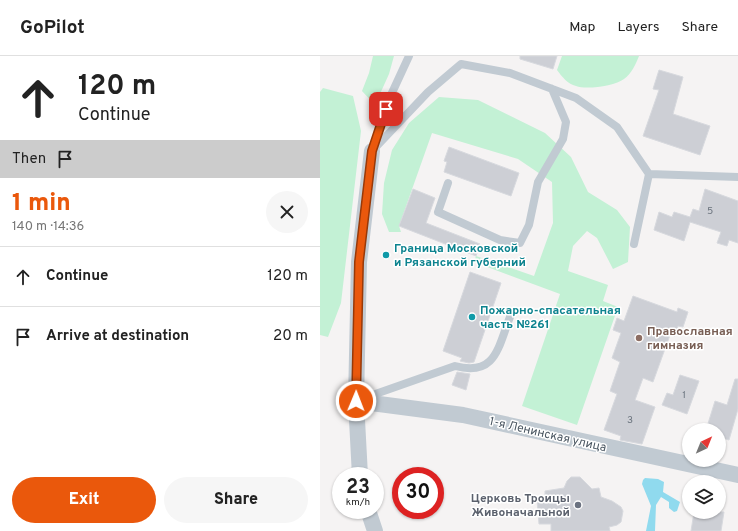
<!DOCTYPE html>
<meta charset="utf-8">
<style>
:root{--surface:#fff;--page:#f6f6f6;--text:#222;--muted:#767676;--line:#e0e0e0;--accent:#ea580c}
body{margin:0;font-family:Overpass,sans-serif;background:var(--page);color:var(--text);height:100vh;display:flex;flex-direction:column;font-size:15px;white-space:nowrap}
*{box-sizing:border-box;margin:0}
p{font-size:13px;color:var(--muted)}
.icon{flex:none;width:22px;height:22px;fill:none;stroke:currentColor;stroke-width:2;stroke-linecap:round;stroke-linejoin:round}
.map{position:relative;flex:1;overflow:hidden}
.sheet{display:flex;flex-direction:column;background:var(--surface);width:320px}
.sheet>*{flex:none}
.banner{background:#fff;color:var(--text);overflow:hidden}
.needle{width:26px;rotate:43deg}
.tools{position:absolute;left:362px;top:367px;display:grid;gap:8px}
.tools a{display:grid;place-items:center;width:44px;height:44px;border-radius:50%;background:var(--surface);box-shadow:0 1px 3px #0004;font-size:20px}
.speed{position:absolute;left:12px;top:411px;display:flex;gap:8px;font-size:20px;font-weight:700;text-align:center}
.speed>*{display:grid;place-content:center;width:52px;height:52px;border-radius:50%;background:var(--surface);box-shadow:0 1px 3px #0004;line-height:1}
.speed small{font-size:10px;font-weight:400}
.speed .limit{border:6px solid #d22;background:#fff;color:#111}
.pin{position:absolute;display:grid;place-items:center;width:34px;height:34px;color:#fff;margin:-17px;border-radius:8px;box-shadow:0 2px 6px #0006}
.me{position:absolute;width:44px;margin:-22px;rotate:1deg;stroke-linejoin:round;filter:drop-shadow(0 0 3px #0008)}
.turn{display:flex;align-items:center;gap:14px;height:84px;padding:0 12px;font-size:18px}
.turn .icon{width:52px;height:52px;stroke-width:2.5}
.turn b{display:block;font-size:28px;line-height:34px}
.then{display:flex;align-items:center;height:38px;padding:0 12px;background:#0003;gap:8px;font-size:15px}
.round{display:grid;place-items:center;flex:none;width:42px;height:42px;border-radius:21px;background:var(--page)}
.headline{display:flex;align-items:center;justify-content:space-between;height:68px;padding:0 12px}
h1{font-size:24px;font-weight:800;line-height:30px;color:var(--accent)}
.button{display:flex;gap:8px;margin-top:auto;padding:8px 12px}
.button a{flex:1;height:46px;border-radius:24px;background:var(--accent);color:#fff;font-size:16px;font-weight:800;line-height:46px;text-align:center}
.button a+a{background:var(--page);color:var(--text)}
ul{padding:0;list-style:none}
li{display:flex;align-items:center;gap:12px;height:60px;padding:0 12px;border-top:1px solid var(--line)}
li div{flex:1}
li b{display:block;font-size:15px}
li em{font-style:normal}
header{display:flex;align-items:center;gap:24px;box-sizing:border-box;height:56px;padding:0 20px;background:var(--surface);border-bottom:1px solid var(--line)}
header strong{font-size:19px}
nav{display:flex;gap:22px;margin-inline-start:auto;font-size:14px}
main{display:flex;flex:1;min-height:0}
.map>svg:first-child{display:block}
.green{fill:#c3f1d5}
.water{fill:#90daee}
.building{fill:#cdcfd5;stroke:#d7d9de}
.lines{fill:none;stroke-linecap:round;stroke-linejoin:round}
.service{stroke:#c1cad2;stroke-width:8}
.minor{stroke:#c1cad2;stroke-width:16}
.route-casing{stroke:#983908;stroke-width:10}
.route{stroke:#ea580c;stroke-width:7}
.culture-dot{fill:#0f9aa8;stroke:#fff;stroke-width:1.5}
.education-dot{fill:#8d6e63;stroke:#fff;stroke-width:1.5}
.worship-dot{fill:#6b7280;stroke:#fff;stroke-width:1.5}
.labels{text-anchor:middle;stroke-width:3;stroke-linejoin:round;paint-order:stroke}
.number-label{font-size:10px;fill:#6b747e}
.culture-label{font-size:12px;font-weight:bold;fill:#0d838f;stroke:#fff;text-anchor:start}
.education-label{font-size:12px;font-weight:bold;fill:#785e54;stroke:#fff;text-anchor:start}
.street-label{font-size:12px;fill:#4a5661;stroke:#fff}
.worship-label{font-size:12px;font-weight:bold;fill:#5b616d;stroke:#fff;text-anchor:end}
</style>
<header>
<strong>GoPilot</strong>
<nav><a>Map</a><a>Layers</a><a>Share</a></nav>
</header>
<main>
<section class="sheet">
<div class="banner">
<div class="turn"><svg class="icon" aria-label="ahead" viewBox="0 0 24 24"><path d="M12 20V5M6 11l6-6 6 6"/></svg><div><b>120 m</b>Continue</div></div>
<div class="then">Then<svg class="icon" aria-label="arrive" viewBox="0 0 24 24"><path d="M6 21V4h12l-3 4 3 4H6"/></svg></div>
</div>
<div class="headline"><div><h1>1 min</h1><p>140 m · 14:36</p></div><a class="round"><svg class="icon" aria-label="close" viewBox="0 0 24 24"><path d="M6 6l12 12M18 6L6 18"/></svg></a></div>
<ul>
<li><svg class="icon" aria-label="ahead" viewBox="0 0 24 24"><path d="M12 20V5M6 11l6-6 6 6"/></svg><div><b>Continue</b></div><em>120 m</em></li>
<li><svg class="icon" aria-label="arrive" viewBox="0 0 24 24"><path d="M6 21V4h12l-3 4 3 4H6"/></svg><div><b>Arrive at destination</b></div><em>20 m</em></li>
</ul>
<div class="button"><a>Exit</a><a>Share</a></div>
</section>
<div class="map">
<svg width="418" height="475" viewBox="0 0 418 475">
<rect width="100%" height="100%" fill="#f5f3f3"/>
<path class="green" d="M 53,0 L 74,0 L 69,18 L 55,49 L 42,35 L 49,17 Z
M 242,0 L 319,0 C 316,8 311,18 304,23 C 295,30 266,34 256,30 C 248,28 242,21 237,14 Z
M 3,32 L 33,40 L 41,75 L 21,247 L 8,281 L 0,279 L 0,36 Z
M 119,41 L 158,44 L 225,77 L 251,101 L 268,136 L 297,154 L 310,171 L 308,206 L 293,213 L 277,182 L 267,175 L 253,190 L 248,215 L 288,229 L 283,245 L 298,251 L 257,369 L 202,350 L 240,238 L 154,206 L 156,200 L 214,220 L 233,167 L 232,126 L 198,103 L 112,77 L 79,170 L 81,176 L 69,176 L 62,158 L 64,127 L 72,94 L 89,67 Z"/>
<path class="water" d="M 325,422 L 338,423 L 344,426 L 343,436 L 360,446 L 357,455 L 354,456 L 349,452 L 349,446 L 341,441 L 336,449 L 335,475 L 326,475 L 331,450 L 322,428 L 323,424 Z"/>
<path class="building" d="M 200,0 L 237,0 L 233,13 L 200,3 Z
M 339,14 L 363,21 L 353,58 L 390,70 L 380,99 L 323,80 L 339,34 L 333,33 Z
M 129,91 L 199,117 L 191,140 L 124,116 L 127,106 L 124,105 Z
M 93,133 L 115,142 L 106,167 L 160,188 L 156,200 L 79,170 Z
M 385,133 L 418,145 L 418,187 L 409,184 L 407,190 L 397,187 L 401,176 L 370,166 L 364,185 L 334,174 L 339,156 L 352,161 L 354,156 L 370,161 L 373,153 L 379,155 Z
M 150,216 L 181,227 L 154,306 L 149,307 L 140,305 L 142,302 L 123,295 Z
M 313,240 L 357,256 L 358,252 L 368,256 L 363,271 L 358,270 L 355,280 L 350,279 L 333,326 L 323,322 L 315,344 L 335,351 L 322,388 L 300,384 L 301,380 L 284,374 L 297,338 L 290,335 L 300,306 L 292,302 L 301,277 L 293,274 L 297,262 L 304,265 Z
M 137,316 L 150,318 L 146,334 L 132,329 Z
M 360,319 L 379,325 L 367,358 L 342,349 L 347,337 L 353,339 Z
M 415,323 L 418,323 L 418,353 L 409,384 L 399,381 L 399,374 L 386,374 L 395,345 L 407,349 Z
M 251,421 L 260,421 L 272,433 L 279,432 L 281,441 L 292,445 L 301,451 L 303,455 L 301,466 L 297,469 L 289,471 L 290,475 L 231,475 L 231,468 L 219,468 L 217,444 L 225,444 L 225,435 L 244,432 L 247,425 Z
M 374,456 L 404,456 L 401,475 L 371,475 Z"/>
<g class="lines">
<path class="service" d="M 53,93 L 71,39 L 89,0
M 52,95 L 108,36 L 141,8 L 190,17 L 256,42 L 297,71 L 329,118 L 314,188
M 329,118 L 418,121
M 128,127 L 118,156 L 180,184 L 200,187 L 209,169 L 218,126 L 243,83 L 246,66 L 232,33
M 44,342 L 135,310 C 176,321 178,291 190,261"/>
<path class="minor" d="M 36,345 L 143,359 L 418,419
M 40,420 L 36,345 L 39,206 L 52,95
M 48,454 L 55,475"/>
</g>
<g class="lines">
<g class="route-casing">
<path id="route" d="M 36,345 L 39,206 L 52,95 L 66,53"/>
</g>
<use href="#route" class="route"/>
</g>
<g class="culture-dot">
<circle cx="66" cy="199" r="4"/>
<circle cx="152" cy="261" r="4"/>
</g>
<circle class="education-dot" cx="319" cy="282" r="4"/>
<circle class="worship-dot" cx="258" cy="449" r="4"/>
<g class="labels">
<g class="number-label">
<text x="390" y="158">5</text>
<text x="364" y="342">1</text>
<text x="310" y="367">3</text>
</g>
<g class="culture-label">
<text x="74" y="196">Граница Московской<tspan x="74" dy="14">и Рязанской губерний</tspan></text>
<text x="160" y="258">Пожарно-спасательная<tspan x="160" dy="14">часть №261</tspan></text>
</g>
<g class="education-label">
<text x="327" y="279">Православная<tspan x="327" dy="14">гимназия</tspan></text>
</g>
<g class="street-label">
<text transform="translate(228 378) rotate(13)" y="4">1-я Ленинская улица</text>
</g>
<g class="worship-label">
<text x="250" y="446">Церковь Троицы<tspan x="250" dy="14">Живоначальной</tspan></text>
</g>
</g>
</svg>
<div class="tools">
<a><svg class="needle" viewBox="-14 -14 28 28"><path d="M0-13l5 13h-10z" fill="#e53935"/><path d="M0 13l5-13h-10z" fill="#767676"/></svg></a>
<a><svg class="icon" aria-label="layers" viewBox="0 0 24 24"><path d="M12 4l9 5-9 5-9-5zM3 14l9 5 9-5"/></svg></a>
</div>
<div class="speed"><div>23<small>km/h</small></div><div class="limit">30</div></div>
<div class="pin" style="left:66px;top:53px;background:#d93025"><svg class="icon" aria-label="arrive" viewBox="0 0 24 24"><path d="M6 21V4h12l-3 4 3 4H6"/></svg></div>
<svg class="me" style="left:36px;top:345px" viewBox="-20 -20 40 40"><circle r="17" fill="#ea580c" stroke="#fff" stroke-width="3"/><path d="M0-11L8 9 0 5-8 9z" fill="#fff"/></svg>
</div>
</main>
